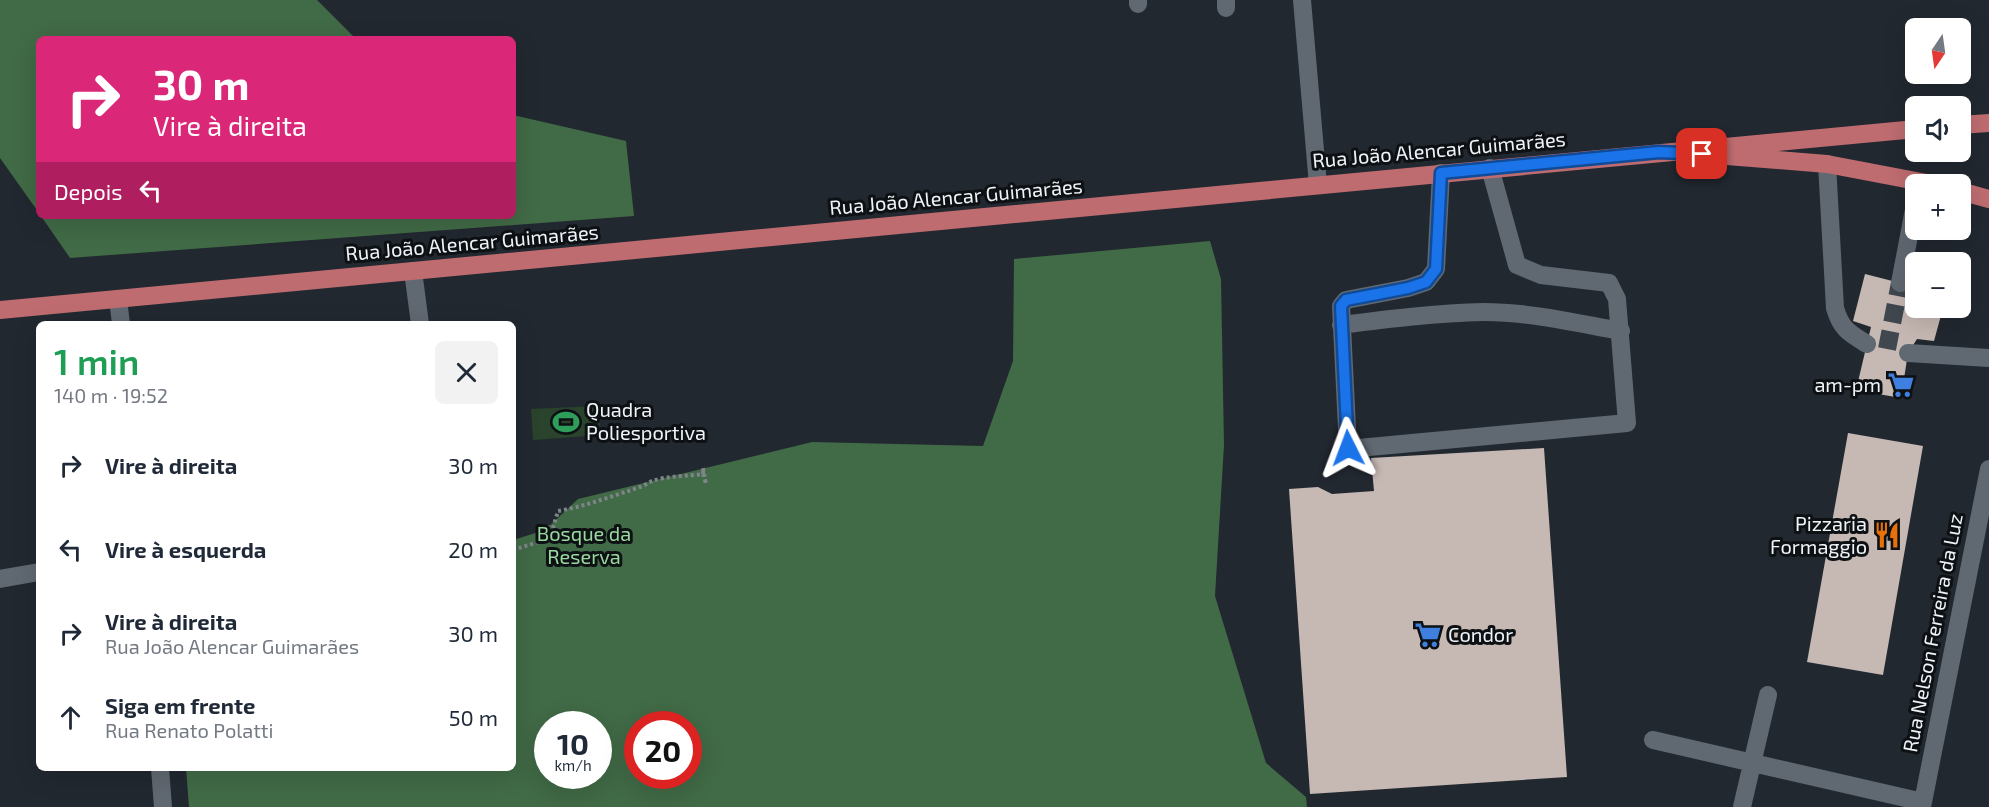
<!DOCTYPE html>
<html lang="pt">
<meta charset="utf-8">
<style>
:root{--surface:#fff;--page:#f2f2f3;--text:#1f2937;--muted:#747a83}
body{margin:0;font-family:"Exo 2",sans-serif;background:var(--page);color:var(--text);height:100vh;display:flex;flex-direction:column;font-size:22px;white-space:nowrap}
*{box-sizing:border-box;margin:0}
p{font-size:20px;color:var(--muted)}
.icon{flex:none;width:33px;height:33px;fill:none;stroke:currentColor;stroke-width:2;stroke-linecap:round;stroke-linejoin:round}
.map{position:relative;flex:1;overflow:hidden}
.side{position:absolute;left:36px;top:321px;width:480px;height:450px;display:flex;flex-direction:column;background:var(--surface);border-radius:9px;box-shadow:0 6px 24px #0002}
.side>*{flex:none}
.banner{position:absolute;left:36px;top:36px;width:480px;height:183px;border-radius:9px;box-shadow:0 6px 24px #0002;background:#db2777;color:#fff;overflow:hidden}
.needle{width:39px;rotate:193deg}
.buttons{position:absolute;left:1905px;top:18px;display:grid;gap:12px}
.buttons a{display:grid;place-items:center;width:66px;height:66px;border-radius:9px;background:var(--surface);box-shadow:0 6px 24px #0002;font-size:30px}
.speed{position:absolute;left:534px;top:711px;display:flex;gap:12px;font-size:30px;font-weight:700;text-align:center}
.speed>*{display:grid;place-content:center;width:78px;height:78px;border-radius:50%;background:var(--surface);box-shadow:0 6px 24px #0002;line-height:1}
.speed small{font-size:15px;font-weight:400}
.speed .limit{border:9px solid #d22;background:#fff;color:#111}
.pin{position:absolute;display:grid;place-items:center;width:51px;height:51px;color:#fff;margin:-26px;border-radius:12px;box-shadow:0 3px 9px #0006}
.me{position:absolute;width:66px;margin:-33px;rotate:357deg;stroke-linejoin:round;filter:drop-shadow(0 0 4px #0008)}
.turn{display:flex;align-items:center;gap:21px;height:126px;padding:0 18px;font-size:27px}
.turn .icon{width:78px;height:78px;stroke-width:2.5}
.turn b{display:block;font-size:42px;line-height:51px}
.then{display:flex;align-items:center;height:57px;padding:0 18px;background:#0003;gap:12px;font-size:22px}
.round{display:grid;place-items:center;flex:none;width:63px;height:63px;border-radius:9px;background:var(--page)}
.summary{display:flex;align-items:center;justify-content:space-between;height:102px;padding:0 18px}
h1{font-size:36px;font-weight:600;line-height:45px;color:#1e9e55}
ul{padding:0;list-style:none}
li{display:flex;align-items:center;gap:18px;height:84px;padding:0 18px}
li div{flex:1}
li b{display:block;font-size:22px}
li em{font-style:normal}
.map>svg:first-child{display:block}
.green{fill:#29432c}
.forest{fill:#416a46;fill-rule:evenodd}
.building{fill:#c6b8b3}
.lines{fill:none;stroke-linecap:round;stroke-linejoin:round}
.minor-tunnel{stroke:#41474e;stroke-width:18;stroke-dasharray:18 9;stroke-linecap:butt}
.path{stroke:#7f848b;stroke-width:4;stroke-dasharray:3 3;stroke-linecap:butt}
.minor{stroke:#606871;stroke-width:18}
.major{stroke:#be6c70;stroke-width:18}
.route-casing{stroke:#114b97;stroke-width:15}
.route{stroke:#1a73e8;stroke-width:10}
.labels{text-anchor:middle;stroke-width:6;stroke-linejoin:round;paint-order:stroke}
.street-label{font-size:20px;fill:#eff4f9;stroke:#0e1114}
.poi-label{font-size:20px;fill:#eff4f9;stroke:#0e1114;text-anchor:end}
.park-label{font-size:20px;fill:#99d99f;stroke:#0e1114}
</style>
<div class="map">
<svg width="1989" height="807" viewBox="0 0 1989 807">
<rect width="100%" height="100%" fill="#222830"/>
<path class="green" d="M 597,406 L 601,435 L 533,440 L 531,409 Z"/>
<path class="forest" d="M 0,0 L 317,0 L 356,39 L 39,39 L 39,213 L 0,158 Z
M 513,115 L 626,141 L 634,216 L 70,258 L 41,216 L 513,216 Z
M 1210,241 L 1221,279 L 1224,445 L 1215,596 L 1266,763 L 1306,797 L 1307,807 L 189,807 L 186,768 L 513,768 L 513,540 L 545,530 L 578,499 L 812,442 L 983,446 L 1013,361 L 1014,259 ZM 548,724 L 598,724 L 598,776 L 548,776 ZM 638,724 L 688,724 L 688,776 L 638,776 Z"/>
<path class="building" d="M 1865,274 L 1916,287 L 1916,308 L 1943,308 L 1934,341 L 1917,339 L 1908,353 L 1901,398 L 1856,390 L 1871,327 L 1853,321 Z
M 1848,433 L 1923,446 L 1883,675 L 1807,662 Z
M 1544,448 L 1567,777 L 1310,794 L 1289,489 L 1318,487 L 1332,494 L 1374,491 L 1371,458 Z"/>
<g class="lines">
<path class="minor-tunnel" d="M 1887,349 L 1900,283"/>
<path class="path" d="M 541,526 L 553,528 L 558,511 C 586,506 613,496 640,487 C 644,486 648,483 652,481 C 666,476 689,476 703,474 L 706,484 L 703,468 L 703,474
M 513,550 L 557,536 L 553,528"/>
<path class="minor" d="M 1138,0 L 1138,4
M 1302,0 L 1318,185
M 1226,8 L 1226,0
M 1827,164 L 1835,308 C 1841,329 1849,333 1867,344
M 1441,173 L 1436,269 L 1426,282 L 1408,288 L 1346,300 L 1341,306 L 1348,449 L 1627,423 L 1617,299 L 1609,283 L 1541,275 L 1517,265 L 1490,168
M 413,271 L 420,324
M 1900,283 L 1916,199
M 118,299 L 121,324
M 1341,325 C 1388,319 1436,313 1484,312 C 1530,312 1576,323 1621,331
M 1908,353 L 1989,358
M 0,579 L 39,572
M 1653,740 L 1923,802
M 160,768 L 163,807
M 1742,807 L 1768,695
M 1922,807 L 1989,469"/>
<path class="major" d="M 1960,125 L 1989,123
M 1727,156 L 1827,164 L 1932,184
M 1960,191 L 1989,199
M 0,310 L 1916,129"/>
</g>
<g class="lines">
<g class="route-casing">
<path id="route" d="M 1348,448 L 1341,306 L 1346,300 L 1408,288 L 1426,282 L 1436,269 L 1441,173 L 1659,152 L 1702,154"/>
</g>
<use href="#route" class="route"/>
</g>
<defs>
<g id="supermarket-bare" transform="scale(2.07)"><path d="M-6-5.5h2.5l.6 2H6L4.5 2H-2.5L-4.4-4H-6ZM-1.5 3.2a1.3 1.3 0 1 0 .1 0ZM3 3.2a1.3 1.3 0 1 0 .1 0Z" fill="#3f7fe0" stroke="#0e1114" stroke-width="2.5" paint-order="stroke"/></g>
<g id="stadium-bare" transform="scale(2.07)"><path d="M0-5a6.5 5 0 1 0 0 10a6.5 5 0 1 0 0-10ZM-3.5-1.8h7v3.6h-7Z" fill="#2e9e5b" stroke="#0e1114" stroke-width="2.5" paint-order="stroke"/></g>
<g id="restaurant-bare" transform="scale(2.07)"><path d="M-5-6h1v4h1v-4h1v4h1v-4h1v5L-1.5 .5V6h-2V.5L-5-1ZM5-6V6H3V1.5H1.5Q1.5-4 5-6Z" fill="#e8710a" stroke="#0e1114" stroke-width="2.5" paint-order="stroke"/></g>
</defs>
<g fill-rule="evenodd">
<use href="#supermarket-bare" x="1901" y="385"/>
<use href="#stadium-bare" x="566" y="422"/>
<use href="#restaurant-bare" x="1887" y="535"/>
<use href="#supermarket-bare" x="1428" y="635"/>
</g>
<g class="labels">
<g class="street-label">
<text transform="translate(1439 150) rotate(-5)" y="7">Rua João Alencar Guimarães</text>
<text transform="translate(956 197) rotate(-5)" y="7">Rua João Alencar Guimarães</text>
<text transform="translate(472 243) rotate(-5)" y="7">Rua João Alencar Guimarães</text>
<text transform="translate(1933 633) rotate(-79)" y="7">Rua Nelson Ferreira da Luz</text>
</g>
<g class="poi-label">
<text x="1881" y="392">am-pm</text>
<text x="586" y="417" text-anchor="start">Quadra<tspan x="586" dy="23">Poliesportiva</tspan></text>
<text x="1867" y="531">Pizzaria<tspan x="1867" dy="23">Formaggio</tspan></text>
<text x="1448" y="642" text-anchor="start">Condor</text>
</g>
<g class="park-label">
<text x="584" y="541">Bosque da<tspan x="584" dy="23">Reserva</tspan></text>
</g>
</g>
</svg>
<div class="buttons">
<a><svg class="needle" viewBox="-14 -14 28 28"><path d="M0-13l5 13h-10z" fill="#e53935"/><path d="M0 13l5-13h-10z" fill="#747a83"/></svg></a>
<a><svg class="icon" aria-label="sound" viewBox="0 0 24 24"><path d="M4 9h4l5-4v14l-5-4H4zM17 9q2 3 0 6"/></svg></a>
<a>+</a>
<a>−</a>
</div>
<div class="speed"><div>10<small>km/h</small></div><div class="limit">20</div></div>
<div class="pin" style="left:1702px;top:154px;background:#d93025"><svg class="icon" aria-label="arrive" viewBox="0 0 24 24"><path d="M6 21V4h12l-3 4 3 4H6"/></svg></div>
<svg class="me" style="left:1348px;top:448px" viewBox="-20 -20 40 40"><path d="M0-17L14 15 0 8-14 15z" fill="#1a73e8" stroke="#fff" stroke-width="4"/></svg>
<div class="banner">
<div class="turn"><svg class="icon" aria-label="right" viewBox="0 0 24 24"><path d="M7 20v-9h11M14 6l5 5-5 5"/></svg><div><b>30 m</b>Vire à direita</div></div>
<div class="then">Depois<svg class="icon" aria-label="left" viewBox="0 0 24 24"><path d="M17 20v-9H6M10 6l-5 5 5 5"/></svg></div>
</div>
<section class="side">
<div class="summary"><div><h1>1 min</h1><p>140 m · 19:52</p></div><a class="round"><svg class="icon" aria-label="close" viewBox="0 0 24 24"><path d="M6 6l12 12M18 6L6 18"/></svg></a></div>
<ul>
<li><svg class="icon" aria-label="right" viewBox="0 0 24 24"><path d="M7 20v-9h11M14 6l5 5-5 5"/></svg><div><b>Vire à direita</b></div><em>30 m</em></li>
<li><svg class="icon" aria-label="left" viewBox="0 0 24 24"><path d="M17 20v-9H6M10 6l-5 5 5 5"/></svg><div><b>Vire à esquerda</b></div><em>20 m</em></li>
<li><svg class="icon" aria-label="right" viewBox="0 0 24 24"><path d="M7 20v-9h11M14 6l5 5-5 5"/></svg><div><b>Vire à direita</b><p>Rua João Alencar Guimarães</p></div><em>30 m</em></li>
<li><svg class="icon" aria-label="ahead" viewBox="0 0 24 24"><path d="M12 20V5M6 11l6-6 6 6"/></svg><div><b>Siga em frente</b><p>Rua Renato Polatti</p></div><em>50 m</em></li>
</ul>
</section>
</div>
